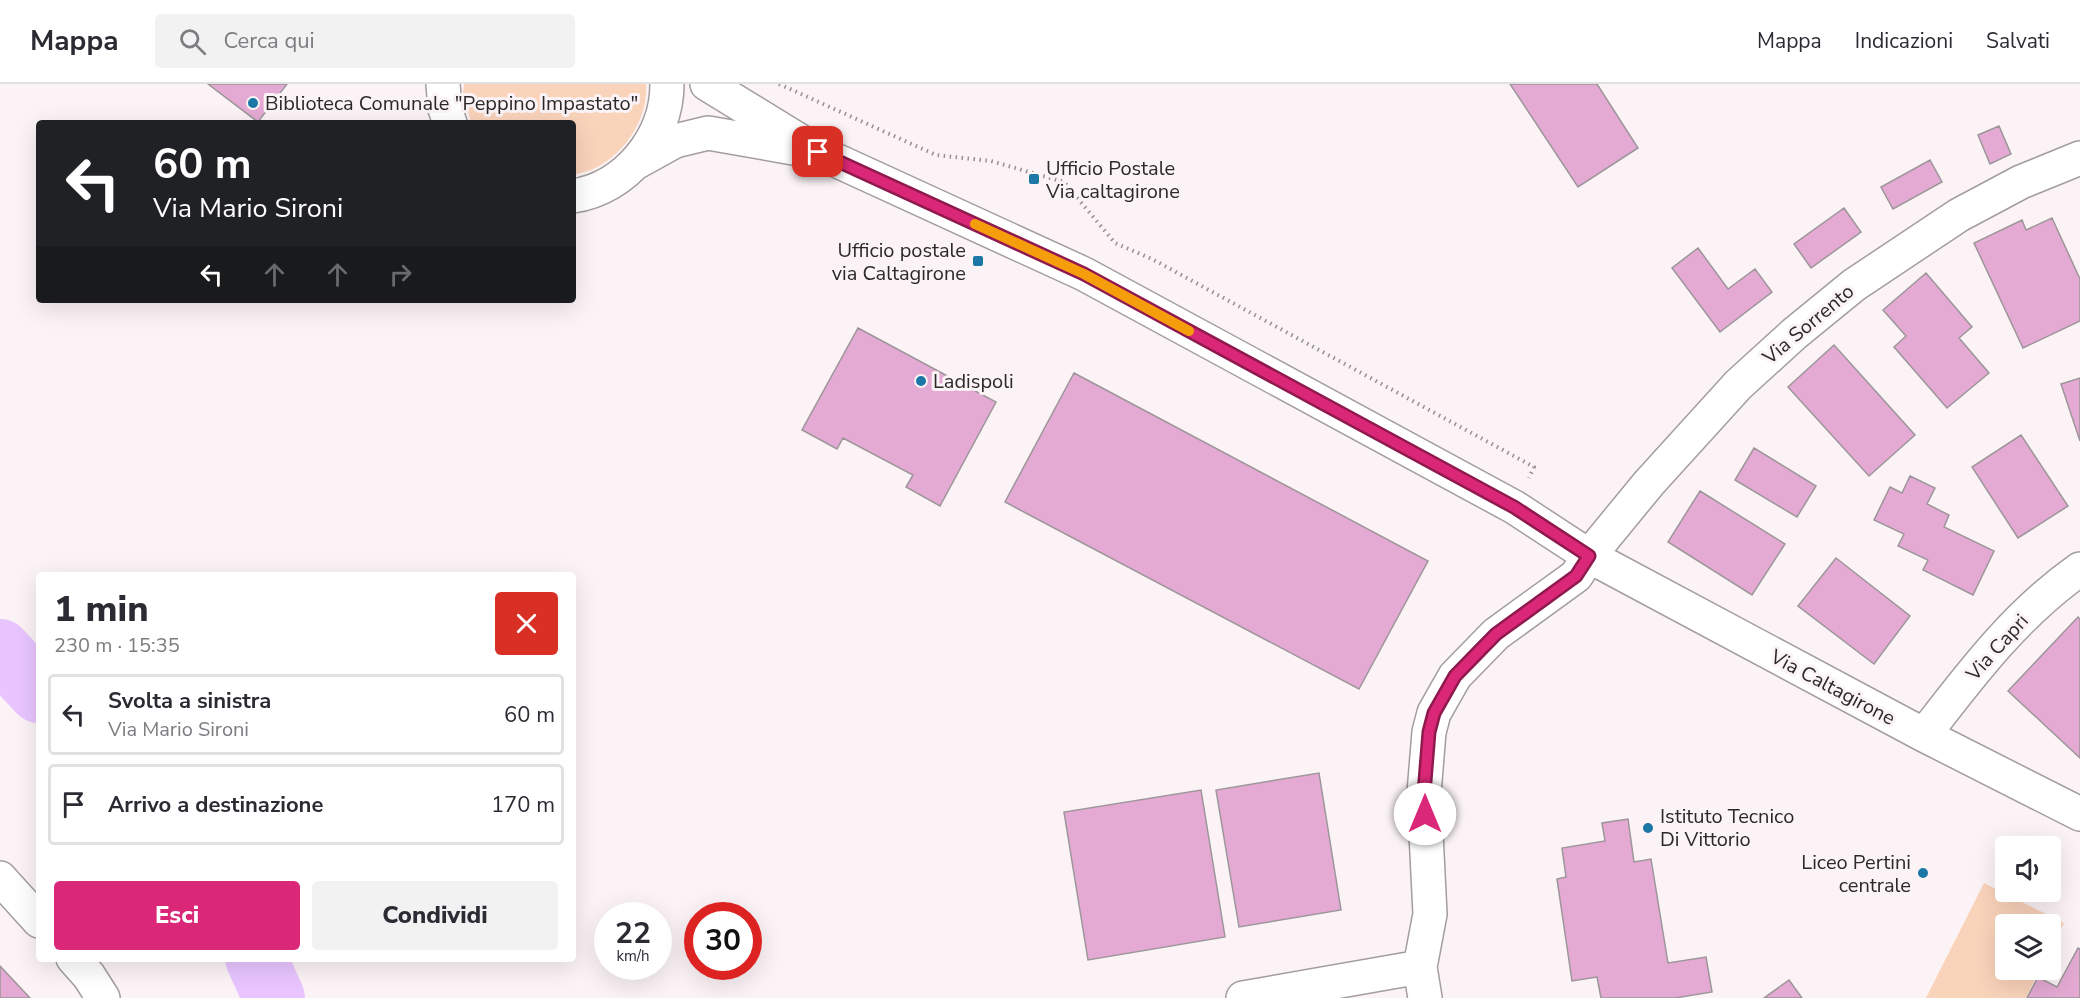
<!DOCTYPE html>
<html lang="it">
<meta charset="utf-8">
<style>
:root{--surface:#fff;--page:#f2f2f3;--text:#2b2b33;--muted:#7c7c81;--line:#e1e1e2;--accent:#db2777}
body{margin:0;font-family:"Nunito Sans",sans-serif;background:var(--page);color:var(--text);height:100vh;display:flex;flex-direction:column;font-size:22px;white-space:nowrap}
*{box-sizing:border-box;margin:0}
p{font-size:20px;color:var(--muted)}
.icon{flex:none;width:33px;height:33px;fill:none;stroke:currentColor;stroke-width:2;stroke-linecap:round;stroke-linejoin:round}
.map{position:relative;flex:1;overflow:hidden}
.sheet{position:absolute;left:36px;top:488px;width:540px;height:390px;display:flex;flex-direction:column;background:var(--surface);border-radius:6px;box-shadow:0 6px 24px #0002}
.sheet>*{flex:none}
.top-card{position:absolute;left:36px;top:36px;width:540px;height:183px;border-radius:6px;box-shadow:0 6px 24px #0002;background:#202124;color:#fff;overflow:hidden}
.buttons{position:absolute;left:1995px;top:752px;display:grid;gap:12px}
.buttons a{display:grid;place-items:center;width:66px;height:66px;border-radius:6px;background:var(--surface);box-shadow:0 6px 24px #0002;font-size:30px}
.speed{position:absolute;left:594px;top:818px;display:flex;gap:12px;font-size:30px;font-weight:700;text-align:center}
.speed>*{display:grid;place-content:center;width:78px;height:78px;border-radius:50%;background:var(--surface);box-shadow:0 6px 24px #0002;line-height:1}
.speed small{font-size:15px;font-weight:400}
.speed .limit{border:9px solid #d22;background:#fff;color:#111}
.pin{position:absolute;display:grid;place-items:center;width:51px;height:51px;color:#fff;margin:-26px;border-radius:12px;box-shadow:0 3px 9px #0006}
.me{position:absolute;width:66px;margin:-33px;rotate:0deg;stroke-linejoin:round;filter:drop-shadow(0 0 4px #0008)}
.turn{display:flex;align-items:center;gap:21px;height:126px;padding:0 18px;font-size:27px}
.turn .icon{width:78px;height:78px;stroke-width:2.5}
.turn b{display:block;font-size:42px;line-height:51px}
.lanes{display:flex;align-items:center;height:57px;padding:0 18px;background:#0003;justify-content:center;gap:30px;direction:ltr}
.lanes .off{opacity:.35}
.round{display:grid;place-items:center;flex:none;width:63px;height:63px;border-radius:6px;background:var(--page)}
.overview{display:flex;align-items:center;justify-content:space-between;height:102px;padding:0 18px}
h1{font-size:36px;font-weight:800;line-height:45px}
.primary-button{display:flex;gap:12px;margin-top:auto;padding:12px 18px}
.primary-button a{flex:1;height:69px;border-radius:6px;background:var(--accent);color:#fff;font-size:24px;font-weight:800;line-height:69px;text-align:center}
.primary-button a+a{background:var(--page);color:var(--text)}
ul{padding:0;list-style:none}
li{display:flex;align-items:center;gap:18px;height:81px;margin:0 12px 9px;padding:0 6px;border:3px solid var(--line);border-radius:6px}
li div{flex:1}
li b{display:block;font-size:22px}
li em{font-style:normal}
header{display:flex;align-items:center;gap:36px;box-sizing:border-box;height:84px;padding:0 30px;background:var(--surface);border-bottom:2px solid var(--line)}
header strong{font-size:28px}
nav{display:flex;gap:33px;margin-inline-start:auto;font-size:21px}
.search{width:420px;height:54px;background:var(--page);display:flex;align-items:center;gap:15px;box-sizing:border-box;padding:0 21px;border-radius:6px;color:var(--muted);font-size:22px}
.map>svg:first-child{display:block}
.green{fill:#fad3bb}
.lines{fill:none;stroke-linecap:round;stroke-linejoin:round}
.river{stroke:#e9c5ff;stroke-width:62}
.building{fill:#e4aad3;stroke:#9c969a;stroke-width:1.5}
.street-casing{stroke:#a49d9e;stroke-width:36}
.path{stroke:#969092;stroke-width:4;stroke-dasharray:1.5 4.5;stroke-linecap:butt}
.street{stroke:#fff;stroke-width:33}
.route-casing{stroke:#8e194d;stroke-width:15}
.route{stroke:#db2777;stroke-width:10}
.slow{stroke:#f59e0b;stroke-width:10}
.poi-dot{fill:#1b77a5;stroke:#fbf3f5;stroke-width:2}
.labels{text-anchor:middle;stroke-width:6;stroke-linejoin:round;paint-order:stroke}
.poi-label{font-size:20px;fill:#2c292a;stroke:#fbf3f5;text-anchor:start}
.street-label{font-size:20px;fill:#2c292a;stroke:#fbf3f5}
</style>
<header>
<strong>Mappa</strong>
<div class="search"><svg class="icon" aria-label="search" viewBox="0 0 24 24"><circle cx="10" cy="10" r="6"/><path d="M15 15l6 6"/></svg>Cerca qui</div>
<nav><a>Mappa</a><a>Indicazioni</a><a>Salvati</a></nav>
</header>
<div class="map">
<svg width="2080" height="914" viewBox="0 0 2080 914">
<rect width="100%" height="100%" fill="#fbf3f5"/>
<path class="green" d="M 464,0 L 646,0 C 649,35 623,73 591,86 C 586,88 579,89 573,91 L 573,39 L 471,39 L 463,9 Z
M 1984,799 L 2064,839 L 2051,865 L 2050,840 L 2006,840 L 2006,885 L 2040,885 L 2026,914 L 1926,914 Z"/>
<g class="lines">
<path class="river" d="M 0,566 L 39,608
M 256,874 L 274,914"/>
</g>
<path class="building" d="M 208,0 L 287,0 L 258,38 Z
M 1510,0 L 1597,0 L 1638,64 L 1578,103 Z
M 1999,42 L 2011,70 L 1990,80 L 1978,51 Z
M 1930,76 L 1942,98 L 1893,125 L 1881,103 Z
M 1844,124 L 1861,148 L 1811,184 L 1794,160 Z
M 2052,134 L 2080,195 L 2080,237 L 2023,264 L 1974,159 L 2022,136 L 2026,146 Z
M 1698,164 L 1728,205 L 1755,185 L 1772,208 L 1720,248 L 1672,184 Z
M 1926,189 L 1972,243 L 1959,254 L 1989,289 L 1947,324 L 1894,263 L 1906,252 L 1883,226 Z
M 858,244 L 996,318 L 940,422 L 906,403 L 913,391 L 843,354 L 837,365 L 802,346 Z
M 1834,261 L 1915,351 L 1869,392 L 1788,303 Z
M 1074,289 L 1428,477 L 1359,605 L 1005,418 Z
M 2080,294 L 2080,357 L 2061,300 Z
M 2021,351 L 2068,422 L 2018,454 L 1972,383 Z
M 1754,364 L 1816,402 L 1797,433 L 1735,396 Z
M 1910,392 L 1935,404 L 1927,420 L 1949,431 L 1944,443 L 1994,467 L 1973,511 L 1923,486 L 1928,476 L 1898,462 L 1904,450 L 1874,436 L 1890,403 L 1902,409 Z
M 1700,407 L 1785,460 L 1752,511 L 1668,458 Z
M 1836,474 L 1910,532 L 1874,580 L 1798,522 Z
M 2078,533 L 2080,535 L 2080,674 L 2008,607 Z
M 1319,689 L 1341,826 L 1239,843 L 1216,706 Z
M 1201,706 L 1225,853 L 1088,876 L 1064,728 Z
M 1628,735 L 1634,778 L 1651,775 L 1668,879 L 1706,873 L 1712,908 L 1675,914 L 1601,914 L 1597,893 L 1572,897 L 1557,795 L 1566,793 L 1562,764 L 1605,757 L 1602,739 Z
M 2078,864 L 2080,865 L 2080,914 L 2027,914 L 2038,893 L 2057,903 Z
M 0,882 L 30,914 L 0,914 Z
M 1789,896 L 1802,914 L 1764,914 Z"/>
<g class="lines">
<g class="street-casing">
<path id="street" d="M 443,0 L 445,25 L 450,39
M 707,0 L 818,68 L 1084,190 L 1514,423 L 1589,472 L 1924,651 L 2080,730
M 637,78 L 675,57 L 708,49 L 799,65
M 573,112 C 626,104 667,54 667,0
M 1924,651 C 1971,590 2016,530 2080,485
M 0,794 L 39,837
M 73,874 L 89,892 L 103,914
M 1243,914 L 1420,883
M 1425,914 L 1420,883 L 1430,830 L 1424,709 L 1429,648 L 1434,629 L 1455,592 L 1496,550 L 1576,492 L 1589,472 L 1649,399 L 1738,301 L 1794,250 L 1854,201 L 1959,131 L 2021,98 L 2080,74"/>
</g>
<path class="path" d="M 779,0 L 936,71 L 991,77 L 1064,98 L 1115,159 L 1152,175 L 1534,383 L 1529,394"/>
<use href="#street" class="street"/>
</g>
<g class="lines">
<g class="route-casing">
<path id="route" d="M 818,68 L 1084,190 L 1514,423 L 1589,472 L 1576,492 L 1496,550 L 1455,592 L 1434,629 L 1429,648 L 1424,709 L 1425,730"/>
</g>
<use href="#route" class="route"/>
<path class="slow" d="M 975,140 L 1084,190 L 1189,247"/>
</g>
<g class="poi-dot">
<circle cx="253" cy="19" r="6"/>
<rect x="1028" y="89" width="12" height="12" rx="3"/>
<rect x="972" y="171" width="12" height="12" rx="3"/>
<circle cx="921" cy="297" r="6"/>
<circle cx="1648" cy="744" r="6"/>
<circle cx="1923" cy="789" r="6"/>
</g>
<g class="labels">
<g class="poi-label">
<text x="265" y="26">Biblioteca Comunale "Peppino Impastato"</text>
<text x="1046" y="91">Ufficio Postale<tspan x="1046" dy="23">Via caltagirone</tspan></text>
<text x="966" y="173" text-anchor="end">Ufficio postale<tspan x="966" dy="23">via Caltagirone</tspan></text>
<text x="933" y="304">Ladispoli</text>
<text x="1660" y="739">Istituto Tecnico<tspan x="1660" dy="23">Di Vittorio</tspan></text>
<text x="1911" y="785" text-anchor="end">Liceo Pertini<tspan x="1911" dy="23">centrale</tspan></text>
</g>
<g class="street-label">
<text transform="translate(1808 240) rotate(-40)" y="7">Via Sorrento</text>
<text transform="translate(1997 563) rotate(-48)" y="7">Via Capri</text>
<text transform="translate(1833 603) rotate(28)" y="7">Via Caltagirone</text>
</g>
</g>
</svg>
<div class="buttons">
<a><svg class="icon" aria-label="sound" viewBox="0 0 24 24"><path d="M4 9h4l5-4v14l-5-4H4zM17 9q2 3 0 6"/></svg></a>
<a><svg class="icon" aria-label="layers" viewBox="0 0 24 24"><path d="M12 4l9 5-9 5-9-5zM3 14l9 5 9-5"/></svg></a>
</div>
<div class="speed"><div>22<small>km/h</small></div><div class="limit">30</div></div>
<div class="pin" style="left:818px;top:68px;background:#d93025"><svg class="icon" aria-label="arrive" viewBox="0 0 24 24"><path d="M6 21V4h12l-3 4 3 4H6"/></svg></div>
<svg class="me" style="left:1425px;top:730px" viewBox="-20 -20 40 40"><circle r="19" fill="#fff"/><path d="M0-13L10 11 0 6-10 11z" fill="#db2777"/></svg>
<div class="top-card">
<div class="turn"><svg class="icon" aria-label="left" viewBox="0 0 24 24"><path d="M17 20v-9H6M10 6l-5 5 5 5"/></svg><div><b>60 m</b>Via Mario Sironi</div></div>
<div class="lanes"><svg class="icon" aria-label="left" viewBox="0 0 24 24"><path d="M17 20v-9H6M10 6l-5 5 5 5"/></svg><svg class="icon off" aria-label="ahead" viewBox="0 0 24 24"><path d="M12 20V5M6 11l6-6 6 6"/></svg><svg class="icon off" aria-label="ahead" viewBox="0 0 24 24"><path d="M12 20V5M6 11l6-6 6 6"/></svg><svg class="icon off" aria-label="right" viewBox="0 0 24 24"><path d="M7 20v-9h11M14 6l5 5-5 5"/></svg></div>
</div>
<section class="sheet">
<div class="overview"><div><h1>1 min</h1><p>230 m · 15:35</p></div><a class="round" style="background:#d93025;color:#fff"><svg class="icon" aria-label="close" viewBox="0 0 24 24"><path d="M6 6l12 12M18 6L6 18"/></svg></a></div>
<ul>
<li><svg class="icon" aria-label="left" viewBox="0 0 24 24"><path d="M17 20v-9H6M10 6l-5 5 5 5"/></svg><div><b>Svolta a sinistra</b><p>Via Mario Sironi</p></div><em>60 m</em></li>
<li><svg class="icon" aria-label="arrive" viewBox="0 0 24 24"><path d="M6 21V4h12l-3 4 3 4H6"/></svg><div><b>Arrivo a destinazione</b></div><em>170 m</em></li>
</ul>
<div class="primary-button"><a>Esci</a><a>Condividi</a></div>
</section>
</div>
